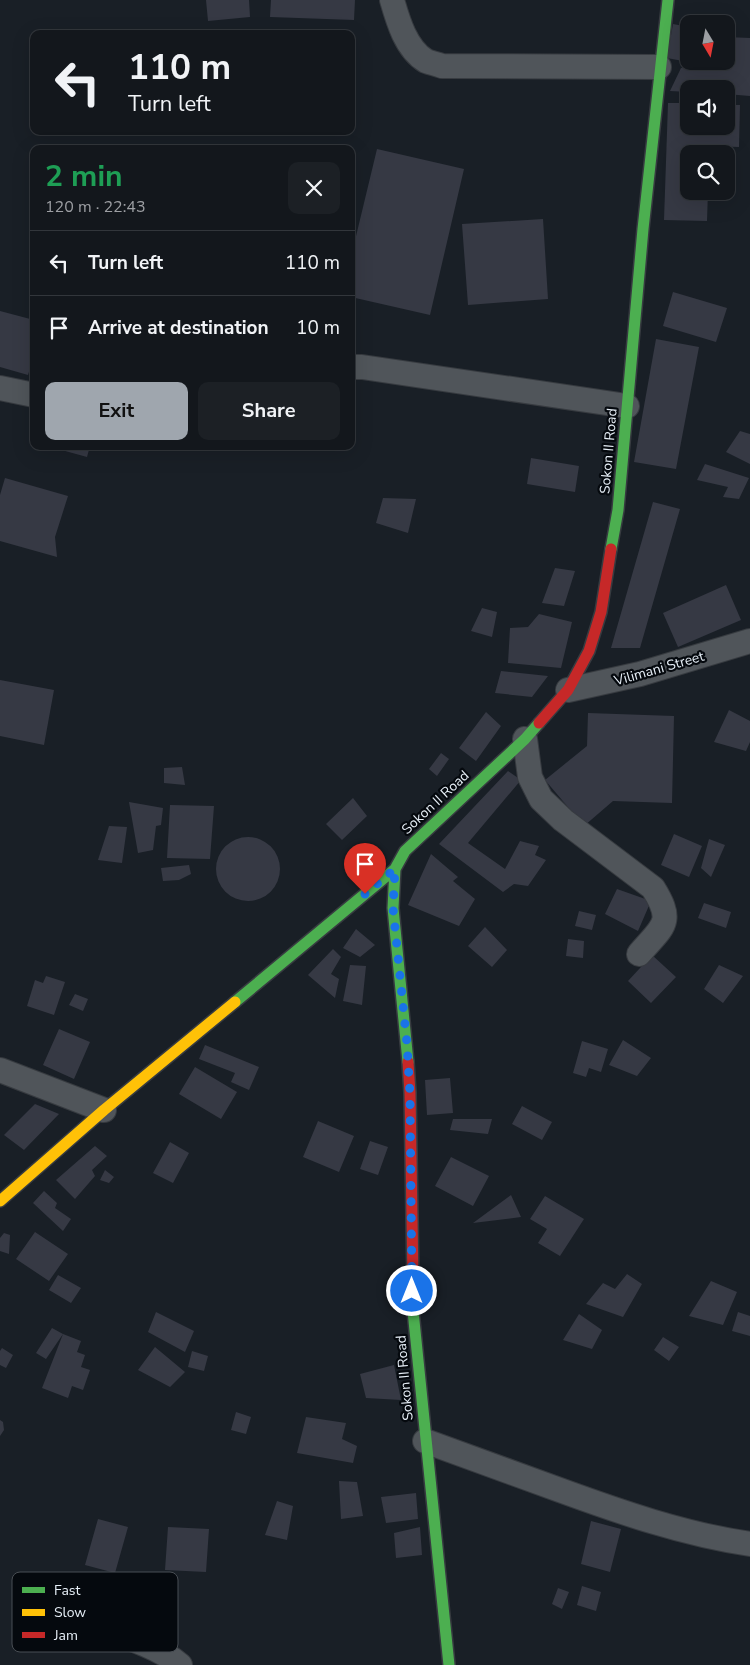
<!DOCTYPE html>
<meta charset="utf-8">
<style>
:root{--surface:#13171c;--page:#1c2025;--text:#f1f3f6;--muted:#9d9fa3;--line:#32363b;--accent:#9fa6ae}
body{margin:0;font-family:"Nunito Sans",sans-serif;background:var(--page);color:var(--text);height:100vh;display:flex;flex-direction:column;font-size:19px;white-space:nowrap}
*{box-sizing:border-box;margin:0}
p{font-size:16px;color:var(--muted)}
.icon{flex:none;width:28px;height:28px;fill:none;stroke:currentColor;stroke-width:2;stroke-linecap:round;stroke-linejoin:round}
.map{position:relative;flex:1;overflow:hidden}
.drawer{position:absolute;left:30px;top:145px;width:325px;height:305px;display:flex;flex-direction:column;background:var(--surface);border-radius:10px;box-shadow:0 5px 20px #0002,0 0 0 1px var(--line)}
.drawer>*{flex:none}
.banner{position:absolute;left:30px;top:30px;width:325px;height:105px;border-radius:10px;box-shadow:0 5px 20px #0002,0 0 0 1px var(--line);background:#13171c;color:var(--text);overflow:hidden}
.needle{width:32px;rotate:170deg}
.fabs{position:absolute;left:680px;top:15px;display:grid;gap:10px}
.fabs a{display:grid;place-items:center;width:55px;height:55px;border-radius:10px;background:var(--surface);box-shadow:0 5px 20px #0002,0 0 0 1px var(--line);font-size:25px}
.pin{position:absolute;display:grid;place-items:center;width:42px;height:42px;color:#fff;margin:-51px -21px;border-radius:50% 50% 50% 0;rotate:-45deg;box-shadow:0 0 5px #0007}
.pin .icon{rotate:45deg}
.me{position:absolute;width:55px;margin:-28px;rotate:0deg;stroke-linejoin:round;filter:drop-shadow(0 0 4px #0008)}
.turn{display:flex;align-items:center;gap:18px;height:105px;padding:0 15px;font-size:22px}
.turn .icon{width:65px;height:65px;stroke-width:2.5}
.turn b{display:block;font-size:35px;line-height:42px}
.round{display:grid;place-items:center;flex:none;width:52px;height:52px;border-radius:10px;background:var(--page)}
.overview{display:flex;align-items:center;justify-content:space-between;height:85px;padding:0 15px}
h1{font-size:30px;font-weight:700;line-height:38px;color:#1e9e55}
.button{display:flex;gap:10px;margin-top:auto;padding:10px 15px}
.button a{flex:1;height:58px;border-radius:10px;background:var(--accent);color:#111;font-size:20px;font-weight:700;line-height:58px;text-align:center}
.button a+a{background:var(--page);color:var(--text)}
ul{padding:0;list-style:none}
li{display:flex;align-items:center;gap:15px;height:65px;padding:0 15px;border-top:1px solid var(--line)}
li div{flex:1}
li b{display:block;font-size:19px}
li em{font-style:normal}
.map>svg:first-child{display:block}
.building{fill:#363944}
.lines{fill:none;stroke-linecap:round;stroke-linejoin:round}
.street-casing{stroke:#373b40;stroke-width:26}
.fast-casing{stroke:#373b40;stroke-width:14}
.slow-casing{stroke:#373b40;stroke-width:14}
.jam-casing{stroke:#373b40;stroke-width:14}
.street{stroke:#50555a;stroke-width:24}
.fast{stroke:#4caf50;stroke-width:11}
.slow{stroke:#ffc107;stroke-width:11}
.jam{stroke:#c62828;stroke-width:11}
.route{stroke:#1a73e8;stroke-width:9;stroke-dasharray:0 16.2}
.labels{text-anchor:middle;stroke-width:4.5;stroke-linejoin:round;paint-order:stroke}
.street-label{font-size:14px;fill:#e7eff7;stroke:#05090e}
.key{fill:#05090e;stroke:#494e54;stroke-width:1}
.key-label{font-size:14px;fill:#e7eff7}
</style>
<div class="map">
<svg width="750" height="1665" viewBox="0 0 750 1665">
<rect width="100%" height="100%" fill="#191f26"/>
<path class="building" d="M 206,0 L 249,0 L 250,17 L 208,21 Z
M 271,0 L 355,0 L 354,20 L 270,17 Z
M 673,24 L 689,27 L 688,62 L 667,58 Z
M 726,37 L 750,38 L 750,96 L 726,94 L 726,89 L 689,89 L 689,92 L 670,91 L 681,68 L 717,70 L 718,61 L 726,61 Z
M 668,103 L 689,103 L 689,126 L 726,126 L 726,105 L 740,105 L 739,147 L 709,146 L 709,154 L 689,154 L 689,191 L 708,191 L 707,221 L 664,220 Z
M 377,149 L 464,169 L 430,315 L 351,297 L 351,257 Z
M 543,219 L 548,299 L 468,305 L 462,224 Z
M 673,292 L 727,308 L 716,342 L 663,326 Z
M 0,311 L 34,320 L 34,355 L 28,375 L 0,367 Z
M 656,339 L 699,347 L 676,469 L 634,462 Z
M 740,431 L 750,434 L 750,464 L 726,452 Z
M 47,446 L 90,446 L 87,457 Z
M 531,458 L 579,466 L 575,492 L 527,484 Z
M 705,464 L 749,478 L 739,499 L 723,497 L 728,487 L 697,480 Z
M 5,478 L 68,496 L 55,537 L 57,557 L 0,541 L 0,495 Z
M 383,498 L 416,499 L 408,533 L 376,523 Z
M 653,502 L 680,509 L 640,648 L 611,648 Z
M 555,568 L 575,571 L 564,606 L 542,603 Z
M 726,585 L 741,620 L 678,647 L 663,613 Z
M 482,608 L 497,612 L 492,637 L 471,631 Z
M 539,614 L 572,622 L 561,668 L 508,663 L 510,628 L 528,627 Z
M 501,671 L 548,676 L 532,697 L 495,693 Z
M 0,680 L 54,690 L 44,745 L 0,736 Z
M 729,710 L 750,721 L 750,742 L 746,751 L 714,742 Z
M 486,712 L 501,726 L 476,761 L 459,748 Z
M 588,713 L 674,716 L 672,803 L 613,801 L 584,826 L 545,780 L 587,746 Z
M 441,753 L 449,759 L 437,776 L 429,769 Z
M 182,767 L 185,785 L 164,783 L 164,768 Z
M 508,771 L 521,780 L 468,843 L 505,869 L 520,841 L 539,846 L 535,855 L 546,860 L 528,886 L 514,884 L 503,892 L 439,844 Z
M 353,798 L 367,816 L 342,840 L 326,824 Z
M 129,802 L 163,808 L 161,825 L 156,826 L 153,850 L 138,853 Z
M 170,805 L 214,806 L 210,859 L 167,858 Z
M 109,826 L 127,827 L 122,863 L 98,860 Z
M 674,834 L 702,846 L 689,877 L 661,865 Z
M216 869a32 32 0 1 1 64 0a32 32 0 1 1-64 0Z
M 709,839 L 725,845 L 711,877 L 701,868 Z
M 431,854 L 458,877 L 453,881 L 475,899 L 459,926 L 408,905 Z
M 189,865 L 191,874 L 179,880 L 163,881 L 161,868 Z
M 617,889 L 651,901 L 638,931 L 605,914 Z
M 704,903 L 731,912 L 726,928 L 698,918 Z
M 579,911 L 596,915 L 592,930 L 575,926 Z
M 485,927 L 507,950 L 492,967 L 468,946 Z
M 356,929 L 375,945 L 360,957 L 343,948 Z
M 568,939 L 584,941 L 583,958 L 566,956 Z
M 333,949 L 341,957 L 331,974 L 339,979 L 335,998 L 308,975 Z
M 652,955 L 676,977 L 651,1003 L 628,981 Z
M 350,965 L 366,966 L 362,1005 L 343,1001 Z
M 719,965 L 743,976 L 723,1003 L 704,989 Z
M 46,976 L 65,982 L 54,1015 L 27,1006 L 35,980 L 43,983 Z
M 75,994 L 88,999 L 83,1011 L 69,1005 Z
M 59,1029 L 90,1042 L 74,1079 L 43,1065 Z
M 623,1040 L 651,1058 L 637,1076 L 609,1065 Z
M 582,1041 L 608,1049 L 601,1072 L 589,1068 L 586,1077 L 573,1073 Z
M 205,1045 L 259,1067 L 249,1090 L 231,1082 L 235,1073 L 199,1059 Z
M 195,1067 L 237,1092 L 221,1119 L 179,1094 Z
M 450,1078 L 453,1113 L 427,1115 L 425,1080 Z
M 35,1104 L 59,1114 L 24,1150 L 4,1135 Z
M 522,1106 L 552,1122 L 542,1140 L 512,1124 Z
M 453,1119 L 492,1119 L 488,1134 L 450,1130 Z
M 318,1121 L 354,1136 L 339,1172 L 303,1157 Z
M 370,1141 L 388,1147 L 378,1175 L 360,1169 Z
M 170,1142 L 189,1153 L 173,1183 L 153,1173 Z
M 95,1146 L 107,1156 L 92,1170 L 95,1176 L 75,1199 L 56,1180 Z
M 451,1157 L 489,1176 L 473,1206 L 435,1186 Z
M 105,1170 L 114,1177 L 109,1183 L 100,1180 Z
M 44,1191 L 57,1203 L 55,1208 L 71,1219 L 63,1231 L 33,1203 Z
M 511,1195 L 521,1217 L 473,1223 Z
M 545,1196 L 584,1219 L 560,1256 L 538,1243 L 547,1229 L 530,1219 Z
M 35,1232 L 68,1254 L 49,1281 L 16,1259 Z
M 4,1233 L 10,1235 L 9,1254 L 0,1251 L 0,1238 Z
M 627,1274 L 642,1284 L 623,1317 L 586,1304 L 603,1283 L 615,1289 Z
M 58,1275 L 81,1288 L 71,1303 L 49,1290 Z
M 711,1281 L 737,1292 L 723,1325 L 689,1316 Z
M 156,1312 L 194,1331 L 185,1352 L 148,1332 Z
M 738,1312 L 750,1316 L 750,1336 L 732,1331 Z
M 579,1314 L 602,1330 L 592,1349 L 563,1340 Z
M 52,1328 L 63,1334 L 81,1341 L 77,1352 L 85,1355 L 81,1367 L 90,1370 L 83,1390 L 72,1386 L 68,1398 L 42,1388 L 63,1334 L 46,1359 L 36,1353 Z
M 663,1337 L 679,1347 L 669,1361 L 654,1350 Z
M 155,1347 L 185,1372 L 170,1387 L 138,1370 Z
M 2,1348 L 13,1355 L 6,1368 L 0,1365 L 0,1351 Z
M 192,1351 L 208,1356 L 204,1371 L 188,1367 Z
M 394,1365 L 401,1400 L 366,1398 L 360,1374 Z
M 236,1412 L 251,1417 L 246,1434 L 231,1430 Z
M 306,1417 L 346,1423 L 342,1439 L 357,1446 L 353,1463 L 297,1453 Z
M 0,1420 L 3,1422 L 4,1430 L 0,1436 Z
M 339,1481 L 357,1482 L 363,1516 L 341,1519 Z
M 416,1493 L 418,1519 L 386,1523 L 381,1497 Z
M 277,1501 L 293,1506 L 287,1540 L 265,1535 Z
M 98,1519 L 128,1527 L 115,1573 L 85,1565 Z
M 591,1521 L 621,1529 L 610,1572 L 581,1564 Z
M 168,1527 L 209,1529 L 206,1572 L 165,1570 Z
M 420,1527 L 422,1555 L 396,1558 L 394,1533 Z
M 582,1586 L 601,1592 L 596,1611 L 577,1605 Z
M 558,1588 L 569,1592 L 562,1609 L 552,1604 Z"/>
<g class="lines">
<g class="street-casing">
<path id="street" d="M 392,0 C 398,21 406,49 426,61 C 431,63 437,64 442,66 L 659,67
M 351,367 L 362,367 L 627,406
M 0,388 L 34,395
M 568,690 L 640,674 L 750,641
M 525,739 L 530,777 L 541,799 L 563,820 L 653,888 C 675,923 663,926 639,954
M 0,1070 L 104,1110
M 425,1441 C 469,1457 513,1473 557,1489 C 620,1512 683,1534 750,1544
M 90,1625 C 119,1635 157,1645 180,1665"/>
</g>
<g class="fast-casing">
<path id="fast" d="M 611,549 L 618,510 L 643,229 L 668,0
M 235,1002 L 395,869
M 408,1062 L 393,908 L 395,869 L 405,851 L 525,739 L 539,723
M 413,1280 L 413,1311 L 449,1665"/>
</g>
<g class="slow-casing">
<path id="slow" d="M 0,1201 L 104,1110 L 235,1002"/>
</g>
<g class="jam-casing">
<path id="jam" d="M 539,723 L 568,690 L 589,651 L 601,612 L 611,549
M 408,1062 L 410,1093 L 413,1280"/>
</g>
<use href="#street" class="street"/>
<use href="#fast" class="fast"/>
<use href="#slow" class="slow"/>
<use href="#jam" class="jam"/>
</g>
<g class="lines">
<path class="route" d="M 365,894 L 395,869 L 393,908 L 407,1044 L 410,1094 L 412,1291"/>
</g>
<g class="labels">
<g class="street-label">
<text transform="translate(608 451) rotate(-85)" y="5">Sokon II Road</text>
<text transform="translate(659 668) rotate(-16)" y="5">Vilimani Street</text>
<text transform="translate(435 802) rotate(-43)" y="5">Sokon II Road</text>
<text transform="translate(404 1378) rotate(-95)" y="5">Sokon II Road</text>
</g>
</g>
<rect x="12" y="1572" width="166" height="80" rx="8" class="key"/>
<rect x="22" y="1587" width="23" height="6" fill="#4caf50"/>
<rect x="22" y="1609" width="23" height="7" fill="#ffc107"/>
<rect x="22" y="1632" width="23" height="6" fill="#c62828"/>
<g class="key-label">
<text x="54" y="1595">Fast</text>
<text x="54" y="1617">Slow</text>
<text x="54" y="1640">Jam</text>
</g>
</svg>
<div class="fabs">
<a><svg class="needle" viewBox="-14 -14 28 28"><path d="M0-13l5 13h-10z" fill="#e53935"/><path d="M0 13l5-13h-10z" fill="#9d9fa3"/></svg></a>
<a><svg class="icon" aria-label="sound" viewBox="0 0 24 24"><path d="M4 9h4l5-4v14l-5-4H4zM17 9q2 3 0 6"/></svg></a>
<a><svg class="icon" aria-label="search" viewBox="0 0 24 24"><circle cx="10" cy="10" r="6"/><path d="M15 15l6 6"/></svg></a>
</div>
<div class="pin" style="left:365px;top:894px;background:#d93025"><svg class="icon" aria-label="arrive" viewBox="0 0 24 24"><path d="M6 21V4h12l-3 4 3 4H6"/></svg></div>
<svg class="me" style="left:412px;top:1291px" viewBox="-20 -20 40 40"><circle r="17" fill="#1a73e8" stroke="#fff" stroke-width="3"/><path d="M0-11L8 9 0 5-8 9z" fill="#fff"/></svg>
<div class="banner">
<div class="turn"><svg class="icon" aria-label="left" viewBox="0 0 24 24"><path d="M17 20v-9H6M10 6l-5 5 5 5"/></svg><div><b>110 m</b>Turn left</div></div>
</div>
<section class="drawer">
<div class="overview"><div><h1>2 min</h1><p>120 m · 22:43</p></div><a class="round"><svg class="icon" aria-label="close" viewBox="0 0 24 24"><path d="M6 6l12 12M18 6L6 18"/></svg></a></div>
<ul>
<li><svg class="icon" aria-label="left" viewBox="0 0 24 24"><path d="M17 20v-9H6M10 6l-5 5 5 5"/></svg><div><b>Turn left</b></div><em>110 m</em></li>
<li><svg class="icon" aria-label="arrive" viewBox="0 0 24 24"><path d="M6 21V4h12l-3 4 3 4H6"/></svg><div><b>Arrive at destination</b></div><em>10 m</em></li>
</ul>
<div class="button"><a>Exit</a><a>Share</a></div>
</section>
</div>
